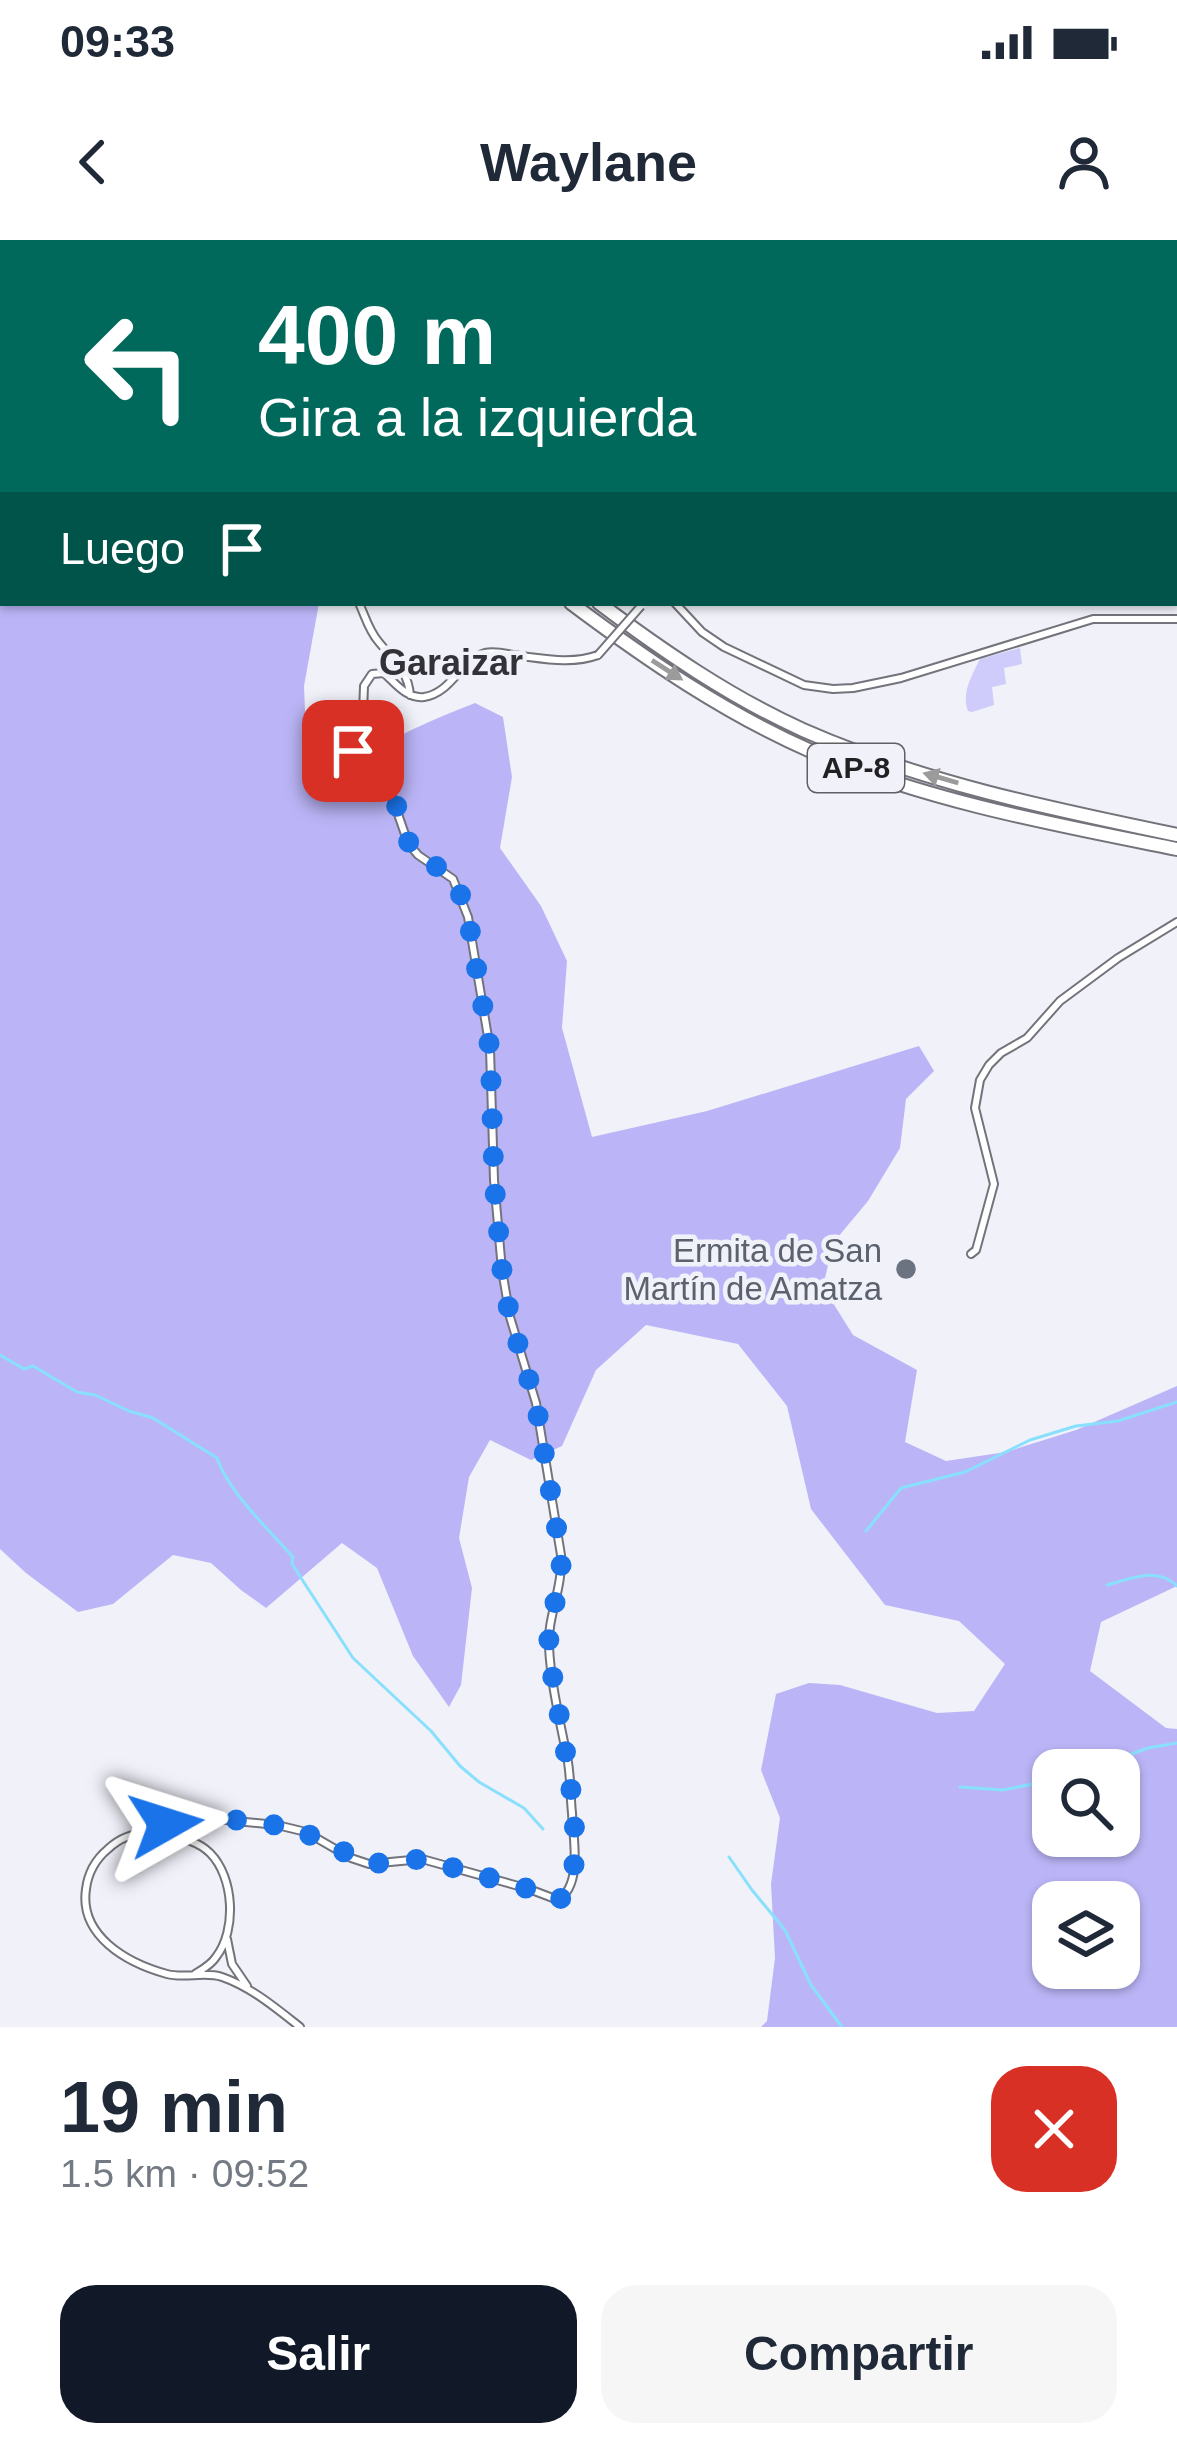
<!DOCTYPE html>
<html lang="es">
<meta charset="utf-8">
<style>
:root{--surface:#fff;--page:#f6f6f7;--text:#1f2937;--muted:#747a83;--accent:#111827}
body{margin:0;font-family:Arial,sans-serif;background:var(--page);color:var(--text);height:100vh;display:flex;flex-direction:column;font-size:45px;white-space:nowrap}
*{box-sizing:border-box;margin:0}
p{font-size:39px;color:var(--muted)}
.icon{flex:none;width:66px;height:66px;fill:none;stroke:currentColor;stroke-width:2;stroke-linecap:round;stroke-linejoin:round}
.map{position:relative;height:1787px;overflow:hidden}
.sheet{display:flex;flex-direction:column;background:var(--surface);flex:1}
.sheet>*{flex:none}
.top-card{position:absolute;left:0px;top:0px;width:1179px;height:366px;box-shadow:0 3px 9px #0004;background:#00695c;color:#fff;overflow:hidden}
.tools{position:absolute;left:1032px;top:1509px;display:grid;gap:24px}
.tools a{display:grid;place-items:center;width:108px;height:108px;border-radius:24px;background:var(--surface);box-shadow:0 3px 9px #0004;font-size:60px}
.pin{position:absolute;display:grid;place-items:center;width:102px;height:102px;color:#fff;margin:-51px;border-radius:24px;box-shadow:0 6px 18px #0006}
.me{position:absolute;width:132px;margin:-66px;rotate:84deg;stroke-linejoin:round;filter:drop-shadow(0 0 9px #0008)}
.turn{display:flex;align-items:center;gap:42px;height:252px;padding:0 60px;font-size:54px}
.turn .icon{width:156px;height:156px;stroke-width:2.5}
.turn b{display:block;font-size:84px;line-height:102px}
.then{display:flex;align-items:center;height:114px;padding:0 60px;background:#0003;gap:24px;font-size:45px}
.round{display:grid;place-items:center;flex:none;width:126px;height:126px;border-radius:36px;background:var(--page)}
.summary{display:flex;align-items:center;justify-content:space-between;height:204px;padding:0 60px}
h1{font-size:72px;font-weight:700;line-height:90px}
.button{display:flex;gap:24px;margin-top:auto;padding:24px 60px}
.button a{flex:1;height:138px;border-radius:36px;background:var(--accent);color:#fff;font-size:48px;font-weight:700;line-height:138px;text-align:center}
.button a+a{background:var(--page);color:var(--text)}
.status{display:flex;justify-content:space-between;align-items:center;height:84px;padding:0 60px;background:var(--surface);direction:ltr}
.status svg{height:33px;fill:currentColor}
header{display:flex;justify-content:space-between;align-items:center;height:156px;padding:0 60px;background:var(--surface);font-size:54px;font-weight:700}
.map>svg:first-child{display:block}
.green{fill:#cfcbfb}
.forest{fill:#bbb5f7;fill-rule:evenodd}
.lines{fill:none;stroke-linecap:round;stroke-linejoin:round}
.stream{stroke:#89e0fc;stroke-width:3}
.river{stroke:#89e0fc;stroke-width:14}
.minor-casing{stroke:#73737b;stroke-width:10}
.trunk-casing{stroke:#73737b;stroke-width:15}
.motorway-casing{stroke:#73737b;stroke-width:16}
.minor{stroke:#fff;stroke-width:6}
.trunk{stroke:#fff;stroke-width:10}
.motorway{stroke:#fff;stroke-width:12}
.minor-bridge-casing{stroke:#73737b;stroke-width:10;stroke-linecap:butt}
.minor-bridge{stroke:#fff;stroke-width:6}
.oneway{fill:#9b9b9c}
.route{stroke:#1a73e8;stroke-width:21;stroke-dasharray:0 37.8}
.worship-dot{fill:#6b7280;stroke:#f1f1fa;stroke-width:4.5}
.labels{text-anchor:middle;stroke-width:9;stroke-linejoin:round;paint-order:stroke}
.shield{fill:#f1f1fa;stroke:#5f5f64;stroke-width:3}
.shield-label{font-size:30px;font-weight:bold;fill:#212124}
.worship-label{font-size:33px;fill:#5b616d;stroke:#f1f1fa;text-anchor:end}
.neighbourhood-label{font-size:36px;font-weight:bold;fill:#323138;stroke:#f1f1fa}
</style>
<div class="status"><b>09:33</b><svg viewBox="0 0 49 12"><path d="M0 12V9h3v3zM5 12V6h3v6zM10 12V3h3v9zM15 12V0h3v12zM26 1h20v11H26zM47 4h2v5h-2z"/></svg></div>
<header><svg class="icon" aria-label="back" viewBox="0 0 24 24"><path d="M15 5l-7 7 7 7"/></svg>Waylane<svg class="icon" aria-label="person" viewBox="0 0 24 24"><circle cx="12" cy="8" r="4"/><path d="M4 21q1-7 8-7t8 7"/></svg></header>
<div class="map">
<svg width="1177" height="1787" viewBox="0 0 1177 1787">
<rect width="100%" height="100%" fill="#f1f1fa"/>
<path class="green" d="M 1020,408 L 1022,424 L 1004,428 L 1006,444 L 992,447 L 994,465 L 972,472 L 968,471 C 961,453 972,435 980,419 Z"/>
<path class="forest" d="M 3,277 L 3,363 L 319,363 L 304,446 L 306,496 L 340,530 C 383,502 428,481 475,463 L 503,477 L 512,537 L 500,608 L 541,666 L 567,721 L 562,788 L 592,897 L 707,871 L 919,806 L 934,831 L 906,859 L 900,908 L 868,961 L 833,1003 L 823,1047 L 853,1095 L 917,1130 L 905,1202 L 946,1221 L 1006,1212 L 1076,1190 L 1177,1146 L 1177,1346 L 1101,1382 L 1090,1431 L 1166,1488 L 1177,1489 L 1177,1787 L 761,1787 L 767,1781 L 775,1718 L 771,1644 L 780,1578 L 761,1530 L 776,1454 L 809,1443 L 840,1445 L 937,1473 L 974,1471 L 1005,1424 L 959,1381 L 885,1365 L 811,1269 L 787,1166 L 738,1104 L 646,1085 L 596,1130 L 562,1206 L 531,1220 L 490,1200 L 469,1237 L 459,1298 L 472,1348 L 461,1445 L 449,1467 L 413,1416 L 377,1328 L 342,1303 L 266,1368 L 241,1350 L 211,1323 L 173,1315 L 113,1364 L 78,1372 L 26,1333 L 0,1309 L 0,280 ZM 1053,1530 L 1119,1530 L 1119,1596 L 1053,1596 ZM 1053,1662 L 1119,1662 L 1119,1728 L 1053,1728 Z"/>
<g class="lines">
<path class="stream" d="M 0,1115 L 24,1129 L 33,1126 L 77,1152 L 95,1155 L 129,1171 L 153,1178 L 217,1218 C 228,1251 269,1290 293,1317 L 292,1324 L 353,1418 L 431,1491 L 460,1526 L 479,1542 L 524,1568 L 543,1589
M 866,1291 L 901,1248 L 965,1232 L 1030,1200 L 1076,1186 L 1118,1181 L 1177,1162
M 1107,1345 C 1131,1339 1157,1326 1177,1346
M 1087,1530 L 1148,1508 L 1177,1503
M 960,1547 L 1003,1550 L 1053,1540
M 729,1617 L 752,1650 L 785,1690 L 811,1745 L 842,1787"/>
<path class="river" d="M 1118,0 L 1121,3
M 1176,64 L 1177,65"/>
<g class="minor-casing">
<path id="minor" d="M 50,3 L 55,3
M 77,3 L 79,0
M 0,37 L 3,38
M 359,363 C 365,376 369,391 378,401 C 393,420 408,430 410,455
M 675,363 L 702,392 L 724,407 L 804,445 L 833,449 L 853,448 L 901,438 L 1093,379 L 1177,379
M 971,1014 L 976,1010 L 994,944 L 975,868 L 980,840 L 989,825 L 1001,813 L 1027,798 L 1060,761 L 1118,718 L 1177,682
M 141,1593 L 175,1575 L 277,1585 L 306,1592 L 351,1618 L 369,1624 L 422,1619 L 529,1649 L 558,1660 C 583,1645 573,1598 572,1573 C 570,1555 571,1535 567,1517 C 560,1481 551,1445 549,1407 C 547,1377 563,1349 561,1315 L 536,1163 L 510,1077 L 502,1030 L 494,940 L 490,809 L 468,677 L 453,639 L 418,615 L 408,603 L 391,554 L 378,541 L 360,531 L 353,519 L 363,473 L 364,446 L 372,434 L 384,433 C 396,444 407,459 424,457 C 452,453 460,420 485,413 C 494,411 504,413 513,415 C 541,418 571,425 598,415
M 227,1699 L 232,1724 L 247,1746
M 195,1734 C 203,1729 211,1725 216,1717 C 237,1690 234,1637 210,1613 C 199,1602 183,1598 168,1595 C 146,1590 125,1593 108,1609 C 96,1619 88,1633 86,1649 C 79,1696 127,1723 167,1734 C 185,1739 204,1731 222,1737 C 251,1747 276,1768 300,1787"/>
</g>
<g class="trunk-casing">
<path id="trunk" d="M 1071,0 L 1075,3
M 1176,83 L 1177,84"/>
</g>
<g class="motorway-casing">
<path id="motorway" d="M 169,0 L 172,3
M 190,0 L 193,3
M 571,363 C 647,420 726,474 813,512 C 926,561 1057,585 1177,609
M 599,363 C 663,411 730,457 803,490 C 921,542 1051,569 1177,595"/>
</g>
<use href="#minor" class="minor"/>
<use href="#trunk" class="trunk"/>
<use href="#motorway" class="motorway"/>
<g class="minor-bridge-casing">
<path id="minor-bridge" d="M 598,415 L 641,366"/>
</g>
<use href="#minor-bridge" class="minor-bridge"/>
</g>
<defs><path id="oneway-solid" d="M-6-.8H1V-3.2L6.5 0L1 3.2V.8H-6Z" transform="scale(3)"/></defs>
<g class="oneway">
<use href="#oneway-solid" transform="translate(667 430) rotate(33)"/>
<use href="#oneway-solid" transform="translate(941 538) rotate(-164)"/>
</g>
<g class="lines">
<path class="route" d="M 166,1584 L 170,1576 L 181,1575 L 248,1581 L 295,1588 L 369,1624 L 422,1619 L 529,1649 L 552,1660 L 563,1658 C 595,1620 553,1461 549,1408 C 547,1378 563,1348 561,1315 L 536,1163 L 510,1077 L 502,1030 L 494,940 L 490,809 L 468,677 C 462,656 457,641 439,628 C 430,623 421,619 415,611 C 401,596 403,574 392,557 C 383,542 368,537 355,526 L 353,511"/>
</g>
<circle class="worship-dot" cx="906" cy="1029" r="12"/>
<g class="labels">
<rect class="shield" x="808" y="504" width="96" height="48" rx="9"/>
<g class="shield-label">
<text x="856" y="538">AP-8</text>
</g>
<g class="worship-label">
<text x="882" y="1022">Ermita de San<tspan x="882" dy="38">Martín de Amatza</tspan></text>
</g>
<g class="neighbourhood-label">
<text x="451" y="435">Garaizar</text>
</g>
</g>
</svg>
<div class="tools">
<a><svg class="icon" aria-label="search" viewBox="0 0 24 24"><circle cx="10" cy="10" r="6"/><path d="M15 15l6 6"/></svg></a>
<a><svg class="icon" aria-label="layers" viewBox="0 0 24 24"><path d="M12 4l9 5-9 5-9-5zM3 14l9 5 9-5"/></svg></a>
</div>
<div class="pin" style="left:353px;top:511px;background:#d93025"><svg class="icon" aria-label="arrive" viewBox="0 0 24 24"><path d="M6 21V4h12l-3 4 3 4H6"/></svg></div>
<svg class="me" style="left:166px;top:1584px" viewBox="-20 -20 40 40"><path d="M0-17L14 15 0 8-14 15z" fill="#1a73e8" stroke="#fff" stroke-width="4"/></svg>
<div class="top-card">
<div class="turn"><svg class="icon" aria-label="left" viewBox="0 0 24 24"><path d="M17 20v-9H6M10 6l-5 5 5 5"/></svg><div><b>400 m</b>Gira a la izquierda</div></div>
<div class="then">Luego<svg class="icon" aria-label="arrive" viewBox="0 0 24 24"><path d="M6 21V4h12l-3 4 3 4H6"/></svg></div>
</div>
</div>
<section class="sheet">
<div class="summary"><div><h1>19 min</h1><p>1.5 km · 09:52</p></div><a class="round" style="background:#d93025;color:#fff"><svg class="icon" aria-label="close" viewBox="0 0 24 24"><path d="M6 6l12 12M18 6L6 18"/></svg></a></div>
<div class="button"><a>Salir</a><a>Compartir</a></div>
</section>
